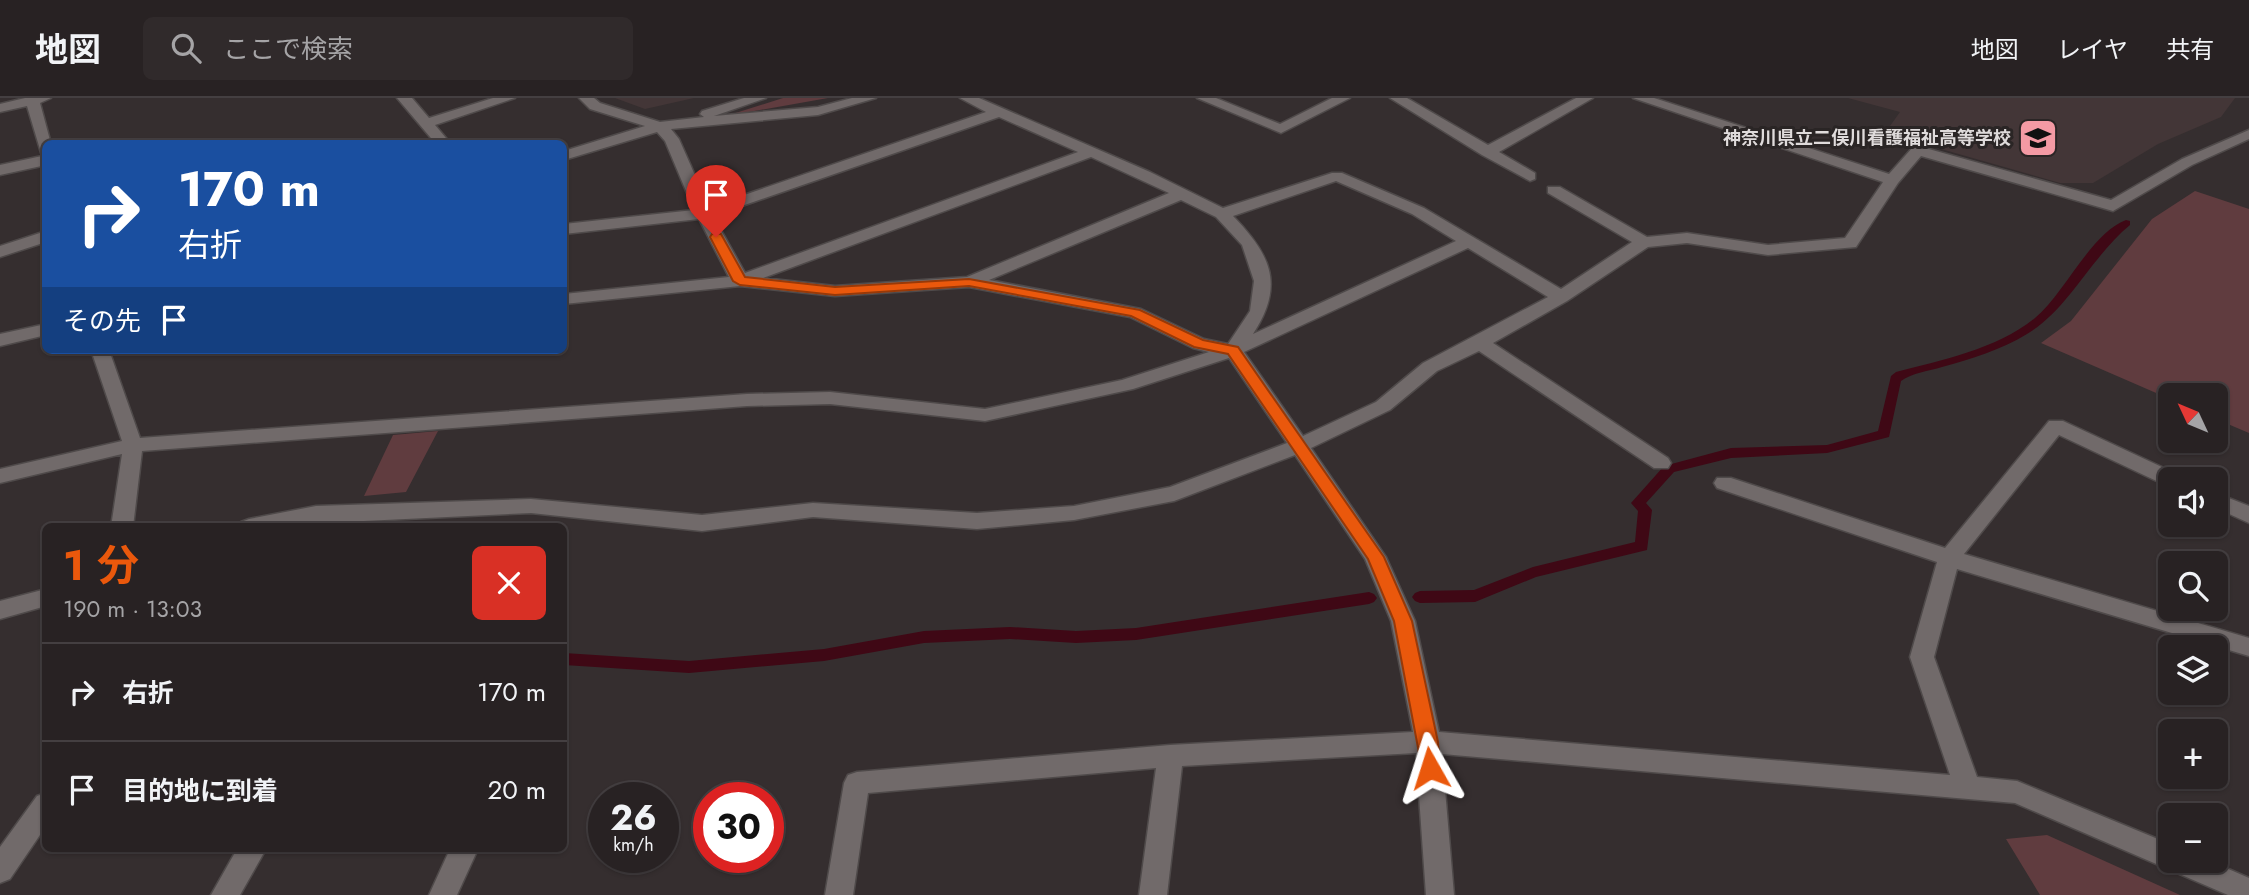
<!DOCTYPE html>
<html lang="ja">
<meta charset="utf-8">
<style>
:root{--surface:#282223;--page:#302a2b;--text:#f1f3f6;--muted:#a5a4a6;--line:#443f41;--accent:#ea580c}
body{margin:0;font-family:Jost,"Noto Sans JP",sans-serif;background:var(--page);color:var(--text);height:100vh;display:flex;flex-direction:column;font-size:26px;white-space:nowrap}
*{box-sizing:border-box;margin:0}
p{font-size:23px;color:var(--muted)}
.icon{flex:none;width:38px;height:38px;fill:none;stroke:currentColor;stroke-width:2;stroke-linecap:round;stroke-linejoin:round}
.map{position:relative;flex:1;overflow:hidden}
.sheet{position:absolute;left:42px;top:425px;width:525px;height:329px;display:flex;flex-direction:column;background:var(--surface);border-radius:10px;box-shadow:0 2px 5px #0004,0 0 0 2px var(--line)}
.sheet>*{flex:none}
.banner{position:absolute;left:42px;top:42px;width:525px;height:214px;border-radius:10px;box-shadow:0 2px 5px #0004,0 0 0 2px var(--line);background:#1a4fa0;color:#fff;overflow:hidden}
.needle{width:46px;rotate:314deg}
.fabs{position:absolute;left:2158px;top:285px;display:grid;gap:14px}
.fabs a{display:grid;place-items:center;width:70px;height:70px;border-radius:10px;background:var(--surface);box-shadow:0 2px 5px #0004,0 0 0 2px var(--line);font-size:35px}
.speed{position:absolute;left:588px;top:684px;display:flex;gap:14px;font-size:35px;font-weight:700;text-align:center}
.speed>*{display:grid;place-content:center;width:91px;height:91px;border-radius:50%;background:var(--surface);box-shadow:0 2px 5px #0004,0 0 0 2px var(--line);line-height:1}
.speed small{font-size:18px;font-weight:400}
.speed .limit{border:10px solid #d22;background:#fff;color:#111}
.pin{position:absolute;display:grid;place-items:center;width:60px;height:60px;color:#fff;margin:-72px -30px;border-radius:50% 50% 50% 0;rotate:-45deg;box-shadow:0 0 7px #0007}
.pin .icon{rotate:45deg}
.me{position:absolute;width:77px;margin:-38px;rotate:354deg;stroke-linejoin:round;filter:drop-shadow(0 0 5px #0008)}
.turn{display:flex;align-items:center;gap:24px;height:147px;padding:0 21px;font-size:32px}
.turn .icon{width:91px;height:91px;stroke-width:2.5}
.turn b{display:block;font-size:49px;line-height:60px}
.then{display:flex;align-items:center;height:66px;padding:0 21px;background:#0003;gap:14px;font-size:26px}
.round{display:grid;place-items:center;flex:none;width:74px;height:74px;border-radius:10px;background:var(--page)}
.head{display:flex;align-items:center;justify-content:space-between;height:119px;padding:0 21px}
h1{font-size:42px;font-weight:700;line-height:52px;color:var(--accent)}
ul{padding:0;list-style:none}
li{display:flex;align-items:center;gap:21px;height:98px;padding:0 21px;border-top:2px solid var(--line)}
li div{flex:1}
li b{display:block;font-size:26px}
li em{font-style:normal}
header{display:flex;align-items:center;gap:42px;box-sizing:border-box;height:98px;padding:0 35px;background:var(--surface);border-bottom:2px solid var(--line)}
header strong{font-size:33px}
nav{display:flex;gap:38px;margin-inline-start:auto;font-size:24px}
.search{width:490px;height:63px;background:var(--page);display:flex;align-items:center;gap:18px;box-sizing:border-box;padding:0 24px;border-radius:10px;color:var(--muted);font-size:26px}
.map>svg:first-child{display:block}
.built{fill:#433637}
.green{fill:#603c3f}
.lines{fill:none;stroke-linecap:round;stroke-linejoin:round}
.stream{fill:#3f0815;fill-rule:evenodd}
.minor-casing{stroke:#4f4a4a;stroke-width:3}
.minor{fill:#716a6a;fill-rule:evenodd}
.route{fill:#ea580c;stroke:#983908;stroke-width:2}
.labels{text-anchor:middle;stroke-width:6;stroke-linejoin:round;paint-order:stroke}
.far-poi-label{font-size:18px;font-weight:bold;fill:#dfdbdb;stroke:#2a2525;text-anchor:end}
</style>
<header>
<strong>地図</strong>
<div class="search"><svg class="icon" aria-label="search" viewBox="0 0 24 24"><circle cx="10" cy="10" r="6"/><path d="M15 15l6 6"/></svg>ここで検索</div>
<nav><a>地図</a><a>レイヤ</a><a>共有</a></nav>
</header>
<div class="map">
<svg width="2249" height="797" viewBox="0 0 2249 797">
<rect width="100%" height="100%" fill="#352e2f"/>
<path class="built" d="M 615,0 L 694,0 L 645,11 Z
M 1848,0 L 2235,0 L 2221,19 L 2158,46 L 2093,85 L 2060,85 L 1885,35 L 1900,14 Z"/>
<path class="green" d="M 783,0 L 828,0 L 726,18 Z
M 2195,93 L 2249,111 L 2249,335 L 2216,321 L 2216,298 L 2170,298 L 2170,301 L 2041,245 L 2071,223 L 2152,121 Z
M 438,333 L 406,394 L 364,398 L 393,337 Z
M 2047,737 L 2180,797 L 2040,797 L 2006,741 Z"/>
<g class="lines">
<path class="stream" d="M 2126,122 L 2130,123 L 2130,127 C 2091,159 2069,211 2027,236 C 2001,252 1971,261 1942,269 C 1929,273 1912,275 1901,283 L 1889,339 L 1827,355 L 1731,360 L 1674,374 L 1646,405 L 1652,412 L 1647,452 L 1536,479 L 1475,504 L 1420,505 L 1415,503 L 1412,499 L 1415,495 L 1420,493 L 1474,492 L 1533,469 L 1635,444 L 1638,413 L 1631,405 L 1664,368 L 1731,350 L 1827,347 L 1878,333 L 1891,278 L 1896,274 C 1942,262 1997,251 2035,220 C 2065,195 2091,135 2126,122 Z
M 1369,494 L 1374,496 L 1377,500 L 1374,504 L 1369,506 L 1136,542 L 1076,545 L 1010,541 L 924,545 L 824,563 L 689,575 L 564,567 L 564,555 L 689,563 L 824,551 L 924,533 L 1010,529 L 1076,533 L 1136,530 Z"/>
<g class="minor-casing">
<path id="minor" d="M 25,0 L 51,0 L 40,5 L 51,46 L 46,46 L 46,67 L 0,77 L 0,67 L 42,58 L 27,8 L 0,14 L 0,6 Z
M 397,0 L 412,0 L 429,20 L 493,0 L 515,0 L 435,27 L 451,46 L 436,46 Z
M 579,0 L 594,0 L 600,5 L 660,24 L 704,19 L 700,16 L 702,13 L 744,0 L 766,0 L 714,18 L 818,9 L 852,0 L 876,0 L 818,17 L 671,31 L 679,41 L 709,109 L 986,14 L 960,0 L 979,0 L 1150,74 L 1223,110 L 1332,75 L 1342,75 L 1424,110 L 1561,191 L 1632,144 L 1548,95 L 1548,89 L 1560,89 L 1647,139 L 1687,135 L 1768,147 L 1845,140 L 1883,84 L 1633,0 L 1654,0 L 1889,76 L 1913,49 L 1918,48 L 2111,102 L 2182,61 L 2249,32 L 2249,41 L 2192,67 L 2113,113 L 1921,58 L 1898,85 L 1856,149 L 1768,157 L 1687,145 L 1648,149 L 1567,203 L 1493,245 L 1668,360 L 1671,365 L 1668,370 L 1654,370 L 1479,253 L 1437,273 L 1390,312 L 1311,350 L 1386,459 L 1415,523 L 1439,634 L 1950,677 L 1910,559 L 1937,464 L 1717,390 L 1714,385 L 1717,380 L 1731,380 L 1945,450 L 2049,323 L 2063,323 L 2179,377 L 2182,382 L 2170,382 L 2170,389 L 2165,387 L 2059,337 L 1964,456 L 2249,540 L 2249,558 L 1957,471 L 1934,559 L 1977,679 L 2017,683 L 2170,746 L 2170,763 L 2210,763 L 2249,780 L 2249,797 L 2228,797 L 2015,705 L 1442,656 L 1454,797 L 1426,797 L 1416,655 L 1182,668 L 1167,797 L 1139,797 L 1156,670 L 868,695 L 853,797 L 825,797 L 844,685 L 848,677 L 857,674 L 1170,647 L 1413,634 L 1391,523 L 1365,461 L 1295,357 L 1174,403 L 1074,422 L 977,431 L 813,419 L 702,433 L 531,415 L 238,429 L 241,424 L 249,421 L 316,408 L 531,401 L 702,417 L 813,405 L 977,415 L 1074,408 L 1170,389 L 1287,345 L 1229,260 L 1133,291 L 985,323 L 830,306 L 747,308 L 142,353 L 133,429 L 111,429 L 122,356 L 0,385 L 0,371 L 122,343 L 91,252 L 109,252 L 140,340 L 747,296 L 830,294 L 985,311 L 1122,282 L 1209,254 L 1193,250 L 1130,219 L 969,189 L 835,198 L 740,188 L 564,206 L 564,196 L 729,179 L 699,121 L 564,136 L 564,126 L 694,112 L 665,43 L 657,34 L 564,62 L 564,53 L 645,28 L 590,11 ZM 999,19 L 1078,54 L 745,175 L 713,118 ZM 1091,59 L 1169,95 L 967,179 L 835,188 L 763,180 ZM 1336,83 L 1412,116 L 1456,143 L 1253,236 C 1285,187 1271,157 1233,118 ZM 1181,102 L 1216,119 L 1242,147 L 1254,183 L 1250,213 L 1228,246 L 1204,241 L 1141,211 L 989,182 ZM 1468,150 L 1548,199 L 1423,265 L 1376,304 L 1303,338 L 1244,254 Z
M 1197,0 L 1216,0 L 1280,26 L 1332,0 L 1350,0 L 1281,35 Z
M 1390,0 L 1407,0 L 1488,47 L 1576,0 L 1593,0 L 1499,54 L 1535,75 L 1535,81 L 1530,83 L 1482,57 Z
M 46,133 L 46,144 L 0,159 L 0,148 Z
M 46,226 L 46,237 L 0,248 L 0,236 Z
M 2216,395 L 2249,408 L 2249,425 L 2216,410 Z
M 46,491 L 46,508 L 0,521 L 0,503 Z
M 46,695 L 46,728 L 10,781 L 0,785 L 0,749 L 37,698 Z
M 237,751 L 266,751 L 240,797 L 211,797 Z
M 450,751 L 478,751 L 457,797 L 429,797 Z"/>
</g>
<use href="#minor" class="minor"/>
</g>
<path class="route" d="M 712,136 L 721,136 L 745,179 L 835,189 L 969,181 L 1140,212 L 1203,242 L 1238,249 L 1384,459 L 1412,523 L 1438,644 L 1440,670 L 1437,676 L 1423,676 L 1394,523 L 1368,461 L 1228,256 L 1194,249 L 1131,218 L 969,188 L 835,197 L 740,187 L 733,183 L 710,139 Z"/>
<defs>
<g id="school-square" transform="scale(2.0125)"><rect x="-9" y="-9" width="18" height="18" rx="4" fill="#f49aa4" stroke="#2a2525"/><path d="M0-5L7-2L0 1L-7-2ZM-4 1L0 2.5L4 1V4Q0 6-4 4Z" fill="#111"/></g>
</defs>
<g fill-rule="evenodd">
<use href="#school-square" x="2038" y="40"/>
</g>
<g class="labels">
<g class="far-poi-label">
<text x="2011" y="46">神奈川県立二俣川看護福祉高等学校</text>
</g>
</g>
</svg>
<div class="fabs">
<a><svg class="needle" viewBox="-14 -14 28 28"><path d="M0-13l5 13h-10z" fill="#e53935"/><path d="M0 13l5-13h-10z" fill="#a5a4a6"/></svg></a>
<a><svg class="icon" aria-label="sound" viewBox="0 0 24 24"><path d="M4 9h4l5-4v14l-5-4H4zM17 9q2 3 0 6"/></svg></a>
<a><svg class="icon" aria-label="search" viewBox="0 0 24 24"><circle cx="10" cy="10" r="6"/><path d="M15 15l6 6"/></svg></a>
<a><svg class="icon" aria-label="layers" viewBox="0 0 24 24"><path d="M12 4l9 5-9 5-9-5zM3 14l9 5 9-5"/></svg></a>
<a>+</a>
<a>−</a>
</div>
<div class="speed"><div>26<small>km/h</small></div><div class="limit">30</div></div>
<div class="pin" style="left:716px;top:139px;background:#d93025"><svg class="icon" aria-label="arrive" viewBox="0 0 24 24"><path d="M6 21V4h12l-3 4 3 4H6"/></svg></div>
<svg class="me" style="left:1430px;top:670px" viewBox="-20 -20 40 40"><path d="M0-17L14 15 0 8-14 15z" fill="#ea580c" stroke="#fff" stroke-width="4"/></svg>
<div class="banner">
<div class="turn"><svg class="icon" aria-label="right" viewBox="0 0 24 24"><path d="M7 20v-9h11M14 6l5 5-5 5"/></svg><div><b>170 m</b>右折</div></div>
<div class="then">その先<svg class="icon" aria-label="arrive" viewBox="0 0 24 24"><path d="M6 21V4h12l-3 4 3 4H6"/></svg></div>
</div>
<section class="sheet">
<div class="head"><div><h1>1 分</h1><p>190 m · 13:03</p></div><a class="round" style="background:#d93025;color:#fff"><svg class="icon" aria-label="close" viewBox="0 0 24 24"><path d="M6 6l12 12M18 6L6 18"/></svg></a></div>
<ul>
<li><svg class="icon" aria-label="right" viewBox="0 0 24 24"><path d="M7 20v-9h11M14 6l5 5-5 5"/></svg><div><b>右折</b></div><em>170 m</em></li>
<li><svg class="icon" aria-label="arrive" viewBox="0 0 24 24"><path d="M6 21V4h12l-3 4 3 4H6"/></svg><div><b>目的地に到着</b></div><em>20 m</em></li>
</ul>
</section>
</div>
